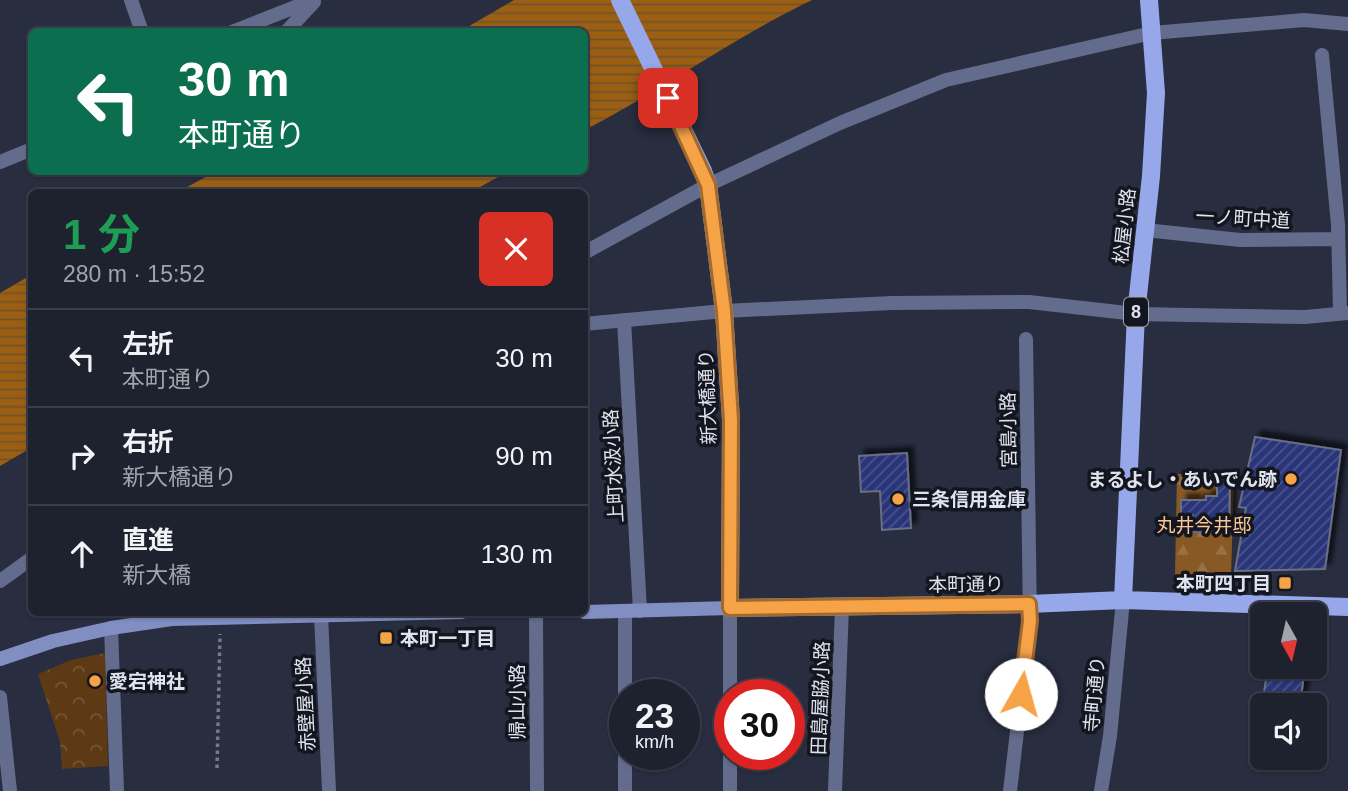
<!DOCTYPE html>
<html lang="ja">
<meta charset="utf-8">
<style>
:root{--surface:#1e222f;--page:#2b2f3b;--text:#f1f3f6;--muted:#a1a4aa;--line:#3c3f4b}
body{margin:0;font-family:Arial,"Noto Sans JP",sans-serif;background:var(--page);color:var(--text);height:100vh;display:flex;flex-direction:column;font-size:26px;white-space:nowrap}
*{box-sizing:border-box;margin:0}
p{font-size:23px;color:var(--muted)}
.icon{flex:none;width:38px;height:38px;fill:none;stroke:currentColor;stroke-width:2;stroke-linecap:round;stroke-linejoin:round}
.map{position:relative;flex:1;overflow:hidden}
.side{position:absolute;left:28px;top:189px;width:560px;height:427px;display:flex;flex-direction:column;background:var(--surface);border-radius:10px;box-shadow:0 2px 5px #0004,0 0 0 2px var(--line)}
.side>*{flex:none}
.banner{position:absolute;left:28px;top:28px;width:560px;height:147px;border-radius:10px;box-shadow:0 2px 5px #0004,0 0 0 2px var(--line);background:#0b6e4f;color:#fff;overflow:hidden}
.needle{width:46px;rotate:172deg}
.buttons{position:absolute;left:1250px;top:602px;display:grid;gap:14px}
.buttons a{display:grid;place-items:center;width:77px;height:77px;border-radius:10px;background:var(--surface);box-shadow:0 2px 5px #0004,0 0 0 2px var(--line);font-size:35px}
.speed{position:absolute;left:609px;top:679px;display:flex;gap:14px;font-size:35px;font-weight:700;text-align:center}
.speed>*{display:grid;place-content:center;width:91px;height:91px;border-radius:50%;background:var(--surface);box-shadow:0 2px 5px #0004,0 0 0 2px var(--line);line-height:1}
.speed small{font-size:18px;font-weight:400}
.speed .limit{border:10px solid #d22;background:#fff;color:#111}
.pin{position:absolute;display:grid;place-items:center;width:60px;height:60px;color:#fff;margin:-30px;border-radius:14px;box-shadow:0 4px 10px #0006}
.me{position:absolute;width:77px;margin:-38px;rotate:7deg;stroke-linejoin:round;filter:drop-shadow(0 0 5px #0008)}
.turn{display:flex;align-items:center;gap:24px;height:147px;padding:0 35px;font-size:32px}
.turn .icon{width:91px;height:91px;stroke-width:2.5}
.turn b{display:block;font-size:49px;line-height:60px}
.round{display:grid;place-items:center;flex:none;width:74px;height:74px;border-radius:10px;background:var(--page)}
.summary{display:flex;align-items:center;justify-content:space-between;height:119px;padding:0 35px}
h1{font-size:42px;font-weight:700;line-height:52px;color:#1e9e55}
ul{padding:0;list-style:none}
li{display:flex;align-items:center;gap:21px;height:98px;padding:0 35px;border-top:2px solid var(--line)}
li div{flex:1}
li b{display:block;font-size:26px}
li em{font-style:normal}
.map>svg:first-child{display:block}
.forest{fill:url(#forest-firs)}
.park{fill:url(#park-crowns)}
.water{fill:url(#water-rules)}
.building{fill:url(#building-hatch);stroke:#696f84;stroke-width:2;filter:url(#shadow)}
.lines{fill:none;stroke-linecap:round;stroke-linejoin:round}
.path{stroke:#747888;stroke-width:3.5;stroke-dasharray:3.5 3.5;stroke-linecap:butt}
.minor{stroke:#636c8c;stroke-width:14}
.tertiary{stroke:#636c8c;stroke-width:14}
.secondary{stroke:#808ec1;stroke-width:14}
.primary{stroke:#97a8ea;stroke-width:18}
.route-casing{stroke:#a0692e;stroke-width:18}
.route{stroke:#f6a247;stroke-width:12}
.poi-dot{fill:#f6a247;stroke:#13161e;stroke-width:2.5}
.labels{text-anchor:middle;stroke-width:7;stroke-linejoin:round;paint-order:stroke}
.shield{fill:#13161e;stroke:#a2a6b0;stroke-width:2}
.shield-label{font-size:18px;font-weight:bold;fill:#dfe3ef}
.street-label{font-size:19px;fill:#dfe3ef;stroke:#13161e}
.poi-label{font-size:19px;font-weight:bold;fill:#dfe3ef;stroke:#13161e;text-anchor:start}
.park-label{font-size:19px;fill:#f9c694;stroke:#13161e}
</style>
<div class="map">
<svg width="1348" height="791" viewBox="0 0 1348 791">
<defs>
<pattern id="forest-firs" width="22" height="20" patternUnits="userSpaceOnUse" patternTransform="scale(1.75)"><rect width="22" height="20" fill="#895925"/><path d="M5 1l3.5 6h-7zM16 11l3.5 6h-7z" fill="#997145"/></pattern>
<pattern id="park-crowns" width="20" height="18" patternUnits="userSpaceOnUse" patternTransform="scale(1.75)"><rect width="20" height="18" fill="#5d3a14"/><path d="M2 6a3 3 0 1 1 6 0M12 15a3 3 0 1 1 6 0" fill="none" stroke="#745636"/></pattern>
<pattern id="water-rules" width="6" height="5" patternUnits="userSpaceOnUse" patternTransform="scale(1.75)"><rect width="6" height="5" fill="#9c5f12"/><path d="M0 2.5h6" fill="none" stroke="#70522d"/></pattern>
<pattern id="building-hatch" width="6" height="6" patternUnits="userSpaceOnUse" patternTransform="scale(1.75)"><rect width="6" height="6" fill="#2b3679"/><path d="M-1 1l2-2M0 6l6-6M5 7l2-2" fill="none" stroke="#49538c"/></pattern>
<filter id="shadow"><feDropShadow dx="6" dy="-6" stdDeviation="2" flood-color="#0009"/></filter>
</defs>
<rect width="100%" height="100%" fill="#282d3f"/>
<path class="forest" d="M 1177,474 L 1234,475 L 1231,577 L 1175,575 Z"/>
<path class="park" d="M 105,653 L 108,766 L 62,769 L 60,742 L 38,674 L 71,660 Z"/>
<path class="water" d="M 514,0 L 812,0 C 733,38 662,90 585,130 L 584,32 L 459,32 Z
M 215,172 L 507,172 L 471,192 L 178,192 Z
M 31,275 L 31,448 L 0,466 L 0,293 Z"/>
<path class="building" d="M 1255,437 L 1341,450 L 1325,569 L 1235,571 L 1246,508 L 1239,507 Z
M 907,453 L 911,528 L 882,530 L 880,491 L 861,492 L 859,456 Z
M 1217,478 L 1230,479 L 1229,533 L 1192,532 L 1193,515 L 1181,515 L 1181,500 L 1206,500 L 1206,496 L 1217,496 Z
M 1268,667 L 1305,667 L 1300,705 L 1262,705 Z
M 1262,710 L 1262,750 L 1256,749 Z"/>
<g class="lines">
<path class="path" d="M 217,768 L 220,634"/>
<path class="minor" d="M 131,0 L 142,32
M 232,32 L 313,0
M 286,32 L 314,2
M 1322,55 L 1338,225 L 1340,312
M 0,162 L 32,149
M 1145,230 L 1240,240 L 1338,239
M 584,253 L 708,185
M 624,320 L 640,611
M 584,324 L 724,311 L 892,303 L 1029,302 L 1136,314 L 1305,317 L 1348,313
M 0,581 L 32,558
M 730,608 L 730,695
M 625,611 L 625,711
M 536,612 L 537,791
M 321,615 L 329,791
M 111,628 L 117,791
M 0,697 L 10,791
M 625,754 L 625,791
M 730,791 L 730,754
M 835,791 L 842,606
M 1010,791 L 1030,621 L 1026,339
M 1101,791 L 1110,736 L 1123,600"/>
<path class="tertiary" d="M 708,185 L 840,123 L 946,80 L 1152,33 L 1304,20 L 1348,24"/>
<path class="secondary" d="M 584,612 L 730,608
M 0,659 L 53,641 L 111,628 L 172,619 L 462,612"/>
<path class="primary" d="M 620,0 L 703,171 L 708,185 L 724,311 L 731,420 L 730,608 L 1029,604 L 1123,600 L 1348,607
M 1123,600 L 1136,314 L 1151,176 L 1156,93 L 1149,0"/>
</g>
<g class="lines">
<g class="route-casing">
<path id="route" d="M 668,98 L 708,185 L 724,311 L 731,420 L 730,608 L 1029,604 L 1030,621 L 1021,694"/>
</g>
<use href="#route" class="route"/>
</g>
<g class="poi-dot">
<circle cx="1291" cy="479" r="7"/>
<circle cx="898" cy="499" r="7"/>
<rect x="1278" y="576" width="14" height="14" rx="3.5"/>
<rect x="379" y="631" width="14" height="14" rx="3.5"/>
<circle cx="95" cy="681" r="7"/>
</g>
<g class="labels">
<rect class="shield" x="1124" y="297.5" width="24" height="29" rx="5"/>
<g class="shield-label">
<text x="1136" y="318">8</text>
</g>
<g class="street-label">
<text transform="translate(1243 218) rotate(3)" y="7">一ノ町中道</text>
<text transform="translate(1124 226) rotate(-84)" y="7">松屋小路</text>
<text transform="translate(707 397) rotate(-92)" y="7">新大橋通り</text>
<text transform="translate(1008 430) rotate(-91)" y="7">宮島小路</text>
<text transform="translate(613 466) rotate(-93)" y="7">上町水汲小路</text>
<text transform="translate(966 584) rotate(-1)" y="7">本町通り</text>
<text transform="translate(1094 694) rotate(-85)" y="7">寺町通り</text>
<text transform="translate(820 698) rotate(-88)" y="7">田島屋脇小路</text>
<text transform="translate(517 702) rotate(-90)" y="7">帰山小路</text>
<text transform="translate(305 704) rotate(-93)" y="7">赤壁屋小路</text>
</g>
<g class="poi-label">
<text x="1277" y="486" text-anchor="end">まるよし・あいでん跡</text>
<text x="912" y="506">三条信用金庫</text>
<text x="1271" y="590" text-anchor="end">本町四丁目</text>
<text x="400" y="645">本町一丁目</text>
<text x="109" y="688">愛宕神社</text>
</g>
<g class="park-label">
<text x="1204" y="532">丸井今井邸</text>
</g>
</g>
</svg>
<div class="buttons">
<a><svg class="needle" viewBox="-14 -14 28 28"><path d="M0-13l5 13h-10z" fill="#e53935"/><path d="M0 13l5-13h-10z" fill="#a1a4aa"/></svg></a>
<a><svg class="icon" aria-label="sound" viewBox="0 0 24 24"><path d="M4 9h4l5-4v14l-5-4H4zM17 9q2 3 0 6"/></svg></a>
</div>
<div class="speed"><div>23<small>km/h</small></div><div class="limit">30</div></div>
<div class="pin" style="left:668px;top:98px;background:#d93025"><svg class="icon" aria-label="arrive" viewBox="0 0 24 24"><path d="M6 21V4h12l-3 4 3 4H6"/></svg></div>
<svg class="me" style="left:1021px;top:694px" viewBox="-20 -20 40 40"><circle r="19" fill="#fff"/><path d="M0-13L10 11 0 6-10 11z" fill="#f6a247"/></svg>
<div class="banner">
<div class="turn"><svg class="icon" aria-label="left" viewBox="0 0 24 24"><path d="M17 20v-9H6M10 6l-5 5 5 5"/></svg><div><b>30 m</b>本町通り</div></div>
</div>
<section class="side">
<div class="summary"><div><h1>1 分</h1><p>280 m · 15:52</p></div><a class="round" style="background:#d93025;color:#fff"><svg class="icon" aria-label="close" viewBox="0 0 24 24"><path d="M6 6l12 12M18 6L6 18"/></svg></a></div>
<ul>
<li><svg class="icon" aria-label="left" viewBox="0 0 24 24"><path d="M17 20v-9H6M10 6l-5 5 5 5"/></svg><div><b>左折</b><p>本町通り</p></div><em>30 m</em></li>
<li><svg class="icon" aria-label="right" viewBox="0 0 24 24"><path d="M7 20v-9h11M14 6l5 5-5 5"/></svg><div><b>右折</b><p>新大橋通り</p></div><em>90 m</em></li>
<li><svg class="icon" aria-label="ahead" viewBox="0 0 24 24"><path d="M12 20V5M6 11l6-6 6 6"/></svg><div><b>直進</b><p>新大橋</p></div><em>130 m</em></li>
</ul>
</section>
</div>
